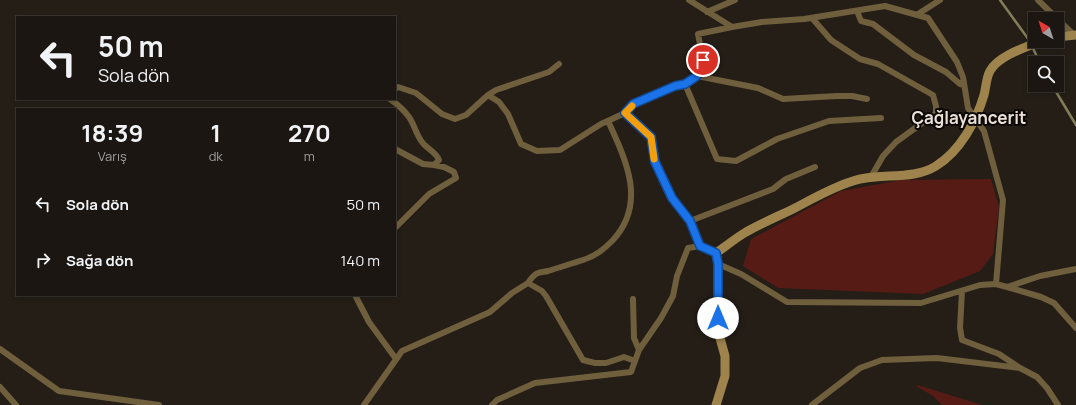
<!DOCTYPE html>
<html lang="tr">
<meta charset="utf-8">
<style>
:root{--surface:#1b1611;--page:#28231f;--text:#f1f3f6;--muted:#a09f9f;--line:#393531}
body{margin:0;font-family:Manrope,sans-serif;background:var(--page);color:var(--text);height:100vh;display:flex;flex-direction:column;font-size:15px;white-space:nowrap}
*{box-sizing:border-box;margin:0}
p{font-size:13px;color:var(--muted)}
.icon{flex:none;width:22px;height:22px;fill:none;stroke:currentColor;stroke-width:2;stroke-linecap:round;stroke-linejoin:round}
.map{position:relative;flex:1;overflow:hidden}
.sheet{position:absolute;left:16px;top:108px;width:380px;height:188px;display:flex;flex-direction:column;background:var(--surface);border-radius:0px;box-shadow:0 2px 6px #0003,0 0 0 1px var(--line)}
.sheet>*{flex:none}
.hud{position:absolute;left:16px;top:16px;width:380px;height:84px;border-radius:0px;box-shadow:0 2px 6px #0003,0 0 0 1px var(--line);background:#1b1611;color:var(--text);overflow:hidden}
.needle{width:26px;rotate:321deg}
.tools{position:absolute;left:1028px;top:12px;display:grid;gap:8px}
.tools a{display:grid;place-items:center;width:36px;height:36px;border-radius:0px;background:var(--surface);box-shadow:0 2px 6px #0003,0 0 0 1px var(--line);font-size:20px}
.pin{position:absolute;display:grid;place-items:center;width:34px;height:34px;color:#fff;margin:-17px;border:2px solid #fff;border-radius:50%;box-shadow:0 1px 4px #0007}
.me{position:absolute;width:44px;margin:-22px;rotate:0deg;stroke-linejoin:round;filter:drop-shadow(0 0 3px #0008)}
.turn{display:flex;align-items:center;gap:14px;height:84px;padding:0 16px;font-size:18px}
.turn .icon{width:52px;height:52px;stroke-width:2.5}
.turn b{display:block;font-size:28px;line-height:34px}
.eta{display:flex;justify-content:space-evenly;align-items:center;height:68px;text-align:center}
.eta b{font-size:24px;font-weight:700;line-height:28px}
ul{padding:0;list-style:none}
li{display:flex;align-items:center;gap:12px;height:56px;padding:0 16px}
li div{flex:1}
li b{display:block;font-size:15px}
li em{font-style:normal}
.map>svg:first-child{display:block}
.green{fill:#571b15}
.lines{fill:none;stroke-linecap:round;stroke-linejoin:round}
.stream{stroke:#827e58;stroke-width:2.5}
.street{stroke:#6f5f3d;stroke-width:6}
.secondary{stroke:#9e834c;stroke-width:9}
.route-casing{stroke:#114b97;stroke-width:10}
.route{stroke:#1a73e8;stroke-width:7}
.slow{stroke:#f59e0b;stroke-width:7}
.labels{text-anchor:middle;stroke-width:4;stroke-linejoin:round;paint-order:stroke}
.district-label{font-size:17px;font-weight:bold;fill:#eae0d7;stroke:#0b0806}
</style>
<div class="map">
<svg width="1076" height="405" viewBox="0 0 1076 405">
<rect width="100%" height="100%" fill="#241e17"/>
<path class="green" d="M 991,179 L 999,207 L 993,254 L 980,271 L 923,294 L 778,288 L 743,266 L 751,239 L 841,191 L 901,180 Z
M 918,385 L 982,405 L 942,405 L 933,396 L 916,386 Z"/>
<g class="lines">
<path class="stream" d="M 1000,0 L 1029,40 L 1040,63
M 1052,85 L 1076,125"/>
<path class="street" d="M 689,0 L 732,27 L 762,22 L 804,19 L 885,6 L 928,18 L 957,62 L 963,77 L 968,108 L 984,131 L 1003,200 L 996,284
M 1038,0 L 1074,35
M 857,11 L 861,21 L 873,24 L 914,55 L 946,72 L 960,84 L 964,85
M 707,12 L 735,0
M 918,14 L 940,0
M 812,18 L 831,40 L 860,59 L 878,64 L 933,95 L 936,106 L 936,113 L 896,142 L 883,156 L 871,177
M 732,27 L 698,34 L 703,59 L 697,76 L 758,88 L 783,99 L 837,96 L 852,96 L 867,99
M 559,64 L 549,72 L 496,90 L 488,95 L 499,102 L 508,114 L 521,144 L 537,151 L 560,150 L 601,124 L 625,113 L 633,104 L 675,86 L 685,84 L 717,159 L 736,161 L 777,139 L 829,121 L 881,118
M 685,84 L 697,76
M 395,89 L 398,87 L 416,93 L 442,114 L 455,119 L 466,115 L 488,95
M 390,99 C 397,104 404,110 409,117 C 414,124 416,134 422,142 C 427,149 436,152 439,160 L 434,165 L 423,164 L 395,149
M 625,113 L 651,137 L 655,162 L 672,198 L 690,221 L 700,246
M 690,221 L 773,189 L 786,179 L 815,167
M 395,228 L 429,194 L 456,178 L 454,172 L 444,167 L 434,165
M 718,264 L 741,274 L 787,302 L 921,303 L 980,285 L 996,284 L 1007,287 L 1041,297 L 1054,303 L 1076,328
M 528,283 C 530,280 533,276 536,274 C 539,272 544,272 548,271 C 560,267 571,264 583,260 C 596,256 604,249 613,240 C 647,203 626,160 608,121
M 1007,287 L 1040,276 L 1076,269
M 962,291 L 960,328 L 962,340 L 999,354 L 1020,368 L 1037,377 L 1047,388 L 1058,405
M 355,295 L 369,322 L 396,359
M 633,299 L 634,338 L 639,350
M 0,349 L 59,391 L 159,405
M 0,387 L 16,405
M 364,405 L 402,351 L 490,312 L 512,293 L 528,283 L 542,291 L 546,296 L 583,360 L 595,363 L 606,363 L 624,357 L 635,361
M 492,405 L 497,400 L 535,383 L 631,372 L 639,350 L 661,318 L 673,296 L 677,276 L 688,248 L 700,246 L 716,253
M 812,405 L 860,368 L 882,360 L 937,358 L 1020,368"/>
<path class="secondary" d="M 1057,37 L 1076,35
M 716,405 L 725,376 L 725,356 L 718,331 L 718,264 L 716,253 C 726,246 736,238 746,232 C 762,223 779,216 795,208 C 814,198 833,187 853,181 C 879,172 912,181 936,166 C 960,151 976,122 984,95 C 986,88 986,78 990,71 C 998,56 1026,47 1041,41"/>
</g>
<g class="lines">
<g class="route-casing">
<path id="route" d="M 703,60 L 697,76 L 685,84 L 675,86 L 633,104 L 625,113 L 651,137 L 655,162 L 672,198 L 690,221 L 700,246 L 716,253 L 718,264 L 718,318"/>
</g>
<use href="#route" class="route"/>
<path class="slow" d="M 632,106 L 625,113 L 651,137 L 654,159"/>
</g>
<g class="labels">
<g class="district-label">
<text x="969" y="124">Çağlayancerit</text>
</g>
</g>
</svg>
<div class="tools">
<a><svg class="needle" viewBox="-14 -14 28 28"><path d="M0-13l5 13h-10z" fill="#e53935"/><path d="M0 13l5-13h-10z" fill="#a09f9f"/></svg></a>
<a><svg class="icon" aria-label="search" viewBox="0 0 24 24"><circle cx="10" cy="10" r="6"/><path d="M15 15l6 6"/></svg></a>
</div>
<div class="pin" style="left:703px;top:60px;background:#d93025"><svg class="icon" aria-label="arrive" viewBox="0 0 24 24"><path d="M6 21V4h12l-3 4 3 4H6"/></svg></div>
<svg class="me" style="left:718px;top:318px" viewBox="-20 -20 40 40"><circle r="19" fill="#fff"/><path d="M0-13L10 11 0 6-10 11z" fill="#1a73e8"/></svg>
<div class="hud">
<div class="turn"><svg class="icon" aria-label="left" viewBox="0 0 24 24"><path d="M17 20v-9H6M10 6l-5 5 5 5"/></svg><div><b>50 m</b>Sola dön</div></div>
</div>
<section class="sheet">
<div class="eta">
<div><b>18:39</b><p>Varış</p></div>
<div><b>1</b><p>dk</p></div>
<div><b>270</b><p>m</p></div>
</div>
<ul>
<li><svg class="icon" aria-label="left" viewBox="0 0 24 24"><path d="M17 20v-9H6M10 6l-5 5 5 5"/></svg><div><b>Sola dön</b></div><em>50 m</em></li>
<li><svg class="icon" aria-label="right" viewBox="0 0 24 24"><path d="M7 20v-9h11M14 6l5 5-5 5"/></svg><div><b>Sağa dön</b></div><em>140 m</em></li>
</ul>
</section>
</div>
